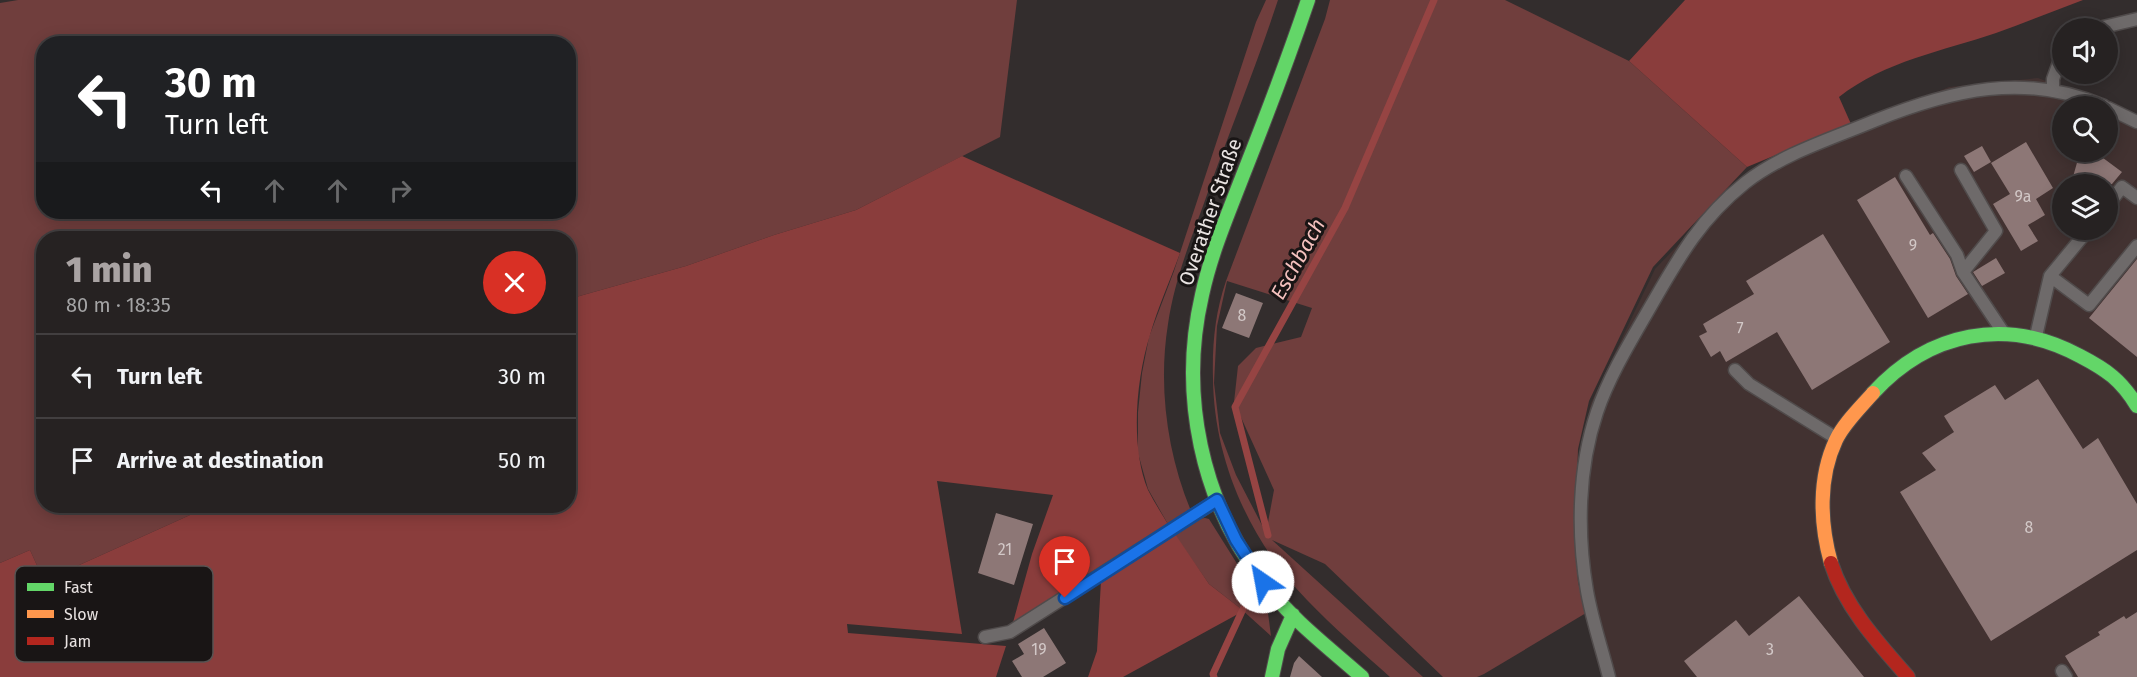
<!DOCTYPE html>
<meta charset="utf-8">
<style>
:root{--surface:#262222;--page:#2e2a2a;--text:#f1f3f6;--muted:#a4a4a5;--line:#423f40;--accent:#a9a3a3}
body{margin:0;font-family:"Fira Sans",sans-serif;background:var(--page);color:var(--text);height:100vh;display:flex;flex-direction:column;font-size:22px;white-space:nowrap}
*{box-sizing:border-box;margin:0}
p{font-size:20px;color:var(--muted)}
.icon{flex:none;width:33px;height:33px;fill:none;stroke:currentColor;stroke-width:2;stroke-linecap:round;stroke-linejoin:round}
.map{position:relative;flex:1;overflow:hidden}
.panel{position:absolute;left:36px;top:231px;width:540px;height:282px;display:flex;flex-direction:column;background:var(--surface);border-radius:24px;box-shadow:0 3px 15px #0003,0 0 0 2px var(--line)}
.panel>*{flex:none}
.guide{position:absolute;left:36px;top:36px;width:540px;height:183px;border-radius:24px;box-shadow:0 3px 15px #0003,0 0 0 2px var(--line);background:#202124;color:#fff;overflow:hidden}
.controls{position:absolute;left:2052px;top:18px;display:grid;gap:12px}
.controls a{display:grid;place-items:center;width:66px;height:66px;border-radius:50%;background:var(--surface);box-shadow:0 3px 15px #0003,0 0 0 2px var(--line);font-size:30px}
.pin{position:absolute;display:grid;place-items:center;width:51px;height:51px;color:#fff;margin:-62px -26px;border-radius:50% 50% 50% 0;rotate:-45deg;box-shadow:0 0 6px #0007}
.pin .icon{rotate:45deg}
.me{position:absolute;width:66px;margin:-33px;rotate:327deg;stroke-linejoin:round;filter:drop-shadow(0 0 4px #0008)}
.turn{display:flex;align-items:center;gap:21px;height:126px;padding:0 30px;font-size:27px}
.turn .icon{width:78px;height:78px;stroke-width:2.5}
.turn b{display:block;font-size:42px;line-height:51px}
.lanes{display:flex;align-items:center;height:57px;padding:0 30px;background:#0003;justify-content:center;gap:30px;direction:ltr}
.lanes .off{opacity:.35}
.round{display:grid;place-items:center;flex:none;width:63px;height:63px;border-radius:32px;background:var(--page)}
.summary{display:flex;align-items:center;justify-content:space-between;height:102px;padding:0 30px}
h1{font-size:36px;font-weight:800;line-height:45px;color:var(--accent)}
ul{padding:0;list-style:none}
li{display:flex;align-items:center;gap:18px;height:84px;padding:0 30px;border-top:2px solid var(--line)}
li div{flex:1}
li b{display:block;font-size:22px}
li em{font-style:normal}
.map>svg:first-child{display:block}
.built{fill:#423231;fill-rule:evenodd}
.green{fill:#703e3d;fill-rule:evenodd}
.forest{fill:#8a3d3c}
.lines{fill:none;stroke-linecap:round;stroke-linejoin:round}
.stream{stroke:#964443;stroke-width:7}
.building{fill:#8d7776}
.lane-casing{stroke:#504b4b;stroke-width:15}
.fast-casing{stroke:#504b4b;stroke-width:16}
.slow-casing{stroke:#504b4b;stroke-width:16}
.jam-casing{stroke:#504b4b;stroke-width:16}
.lane{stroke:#6e6a6a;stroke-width:12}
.fast{stroke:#63d668;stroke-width:14}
.slow{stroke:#ff974d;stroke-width:14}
.jam{stroke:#b3261e;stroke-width:14}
.route-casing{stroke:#114b97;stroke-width:15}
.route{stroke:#1a73e8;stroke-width:10}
.labels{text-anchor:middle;stroke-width:6;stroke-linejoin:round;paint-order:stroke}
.number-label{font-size:16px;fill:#d2c8c7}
.street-label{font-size:20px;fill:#e9e3e2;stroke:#191515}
.water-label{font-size:21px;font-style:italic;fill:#f5c1be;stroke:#191515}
.key{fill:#191515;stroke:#575352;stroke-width:1.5}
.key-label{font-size:16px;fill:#e9e3e2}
</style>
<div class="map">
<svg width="2137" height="677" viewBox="0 0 2137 677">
<rect width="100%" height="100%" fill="#332d2d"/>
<path class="built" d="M 2038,78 L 2137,117 L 2137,677 L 1614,677 L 1576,535 L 1580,449 L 1591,403 L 1655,269 L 1749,171 L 1949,87 ZM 2062,106 L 2108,106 L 2108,152 L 2062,152 ZM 2062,184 L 2108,184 L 2108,230 L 2062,230 Z"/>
<path class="green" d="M 18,0 L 1017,0 L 1000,137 L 856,210 L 774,235 L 686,266 L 569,299 L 568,238 L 44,238 L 44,506 L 210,506 L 44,581 L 30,550 L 0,563 L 0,3 ZM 44,44 L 568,44 L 568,212 L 44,212 Z
M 1266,0 L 1278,0 C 1255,70 1227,137 1203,206 C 1189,244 1174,283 1168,324 C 1158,386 1167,453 1191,511 L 1169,526 L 1148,489 L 1138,453 L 1138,412 L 1142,373 L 1149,337 L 1174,271 L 1256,22 Z
M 1330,0 L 1505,0 L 1629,61 L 1747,167 L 1653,267 L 1589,401 L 1578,449 L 1575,535 L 1578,582 L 1586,613 L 1484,674 L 1477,677 L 1443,677 L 1325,564 L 1272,540 L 1423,677 L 1390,677 C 1362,652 1333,627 1307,600 C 1250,541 1214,461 1213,379 C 1212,345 1215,313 1226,281 L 1325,19 ZM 1227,281 L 1312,308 L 1301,337 L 1256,348 L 1238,366 L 1234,402 L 1274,490 L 1266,533 L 1236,475 L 1220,433 L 1214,383 L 1217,326 Z
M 1205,518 L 1209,519 L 1268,613 L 1271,636 L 1240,608 L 1209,584 L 1174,534 L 1198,519 Z"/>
<path class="forest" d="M 1685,0 L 2083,0 C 2054,11 2026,22 1996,33 C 1943,51 1885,61 1839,97 L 1851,124 L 1747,167 L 1629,61 Z
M 962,156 L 1180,253 C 1170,281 1158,307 1150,335 C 1136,379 1130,447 1148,490 C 1154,502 1162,514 1169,526 L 1012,626 L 1032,554 L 1053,495 L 937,481 L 962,634 L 847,624 L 848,633 L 1006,646 L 996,677 L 0,677 L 0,563 L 30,550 L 44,581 L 210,506 L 568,506 L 569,299 L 686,266 L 774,235 L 856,210 Z
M 1171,528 L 1209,584 L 1240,608 L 1238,614 L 1123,677 L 1088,677 L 1097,651 L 1101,581 Z"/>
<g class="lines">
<path class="stream" d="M 1268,535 L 1235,407 L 1345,208 L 1434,0
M 1214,677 L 1213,674 L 1243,609"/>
</g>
<path class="building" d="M 2026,142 L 2053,188 L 2036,199 L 2045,215 L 2028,225 L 2038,241 L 2021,251 L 1993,204 L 2010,194 L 1991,163 Z
M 1982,146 L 1991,162 L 1974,172 L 1964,156 Z
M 2080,152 L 2095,152 L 2122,172 L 2112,184 L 2071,184 Z
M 1895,177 L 1930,235 L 1933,233 L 1950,259 L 1956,276 L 1968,294 L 1928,318 L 1857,200 Z
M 1823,234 L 1890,342 L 1812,390 L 1777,332 L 1726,362 L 1720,351 L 1711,357 L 1699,336 L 1707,332 L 1703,324 L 1754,294 L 1746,281 Z
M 1996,258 L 2005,273 L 1982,286 L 1973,272 Z
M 2137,259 L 2137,357 L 2089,318 Z
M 1236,293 L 1263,303 L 1249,338 L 1222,328 Z
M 2038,379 L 2083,449 L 2098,438 L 2137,504 L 2137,550 L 1991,641 L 1900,492 L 1936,470 L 1922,453 L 1954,432 L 1944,416 L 1995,385 L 2005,400 Z
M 996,513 L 1033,524 L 1014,585 L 978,573 Z
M 1799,596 L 1864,677 L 1697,677 L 1684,661 L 1736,620 L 1749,636 Z
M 2137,612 L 2137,677 L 2078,677 L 2065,656 L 2100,635 L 2098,632 L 2124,616 L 2126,619 Z
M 1044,628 L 1066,663 L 1043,677 L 1022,677 L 1012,661 L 1024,654 L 1018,644 Z
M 1299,656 L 1322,677 L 1290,677 L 1294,663 Z"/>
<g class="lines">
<g class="lane-casing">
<path id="lane" d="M 2099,28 L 2137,19
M 2053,91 L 2053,79 L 2062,54
M 2108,108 L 2137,122
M 1961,170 L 1996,231 L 1963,272
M 1906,176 L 1957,255 L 1963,272 L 2003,332
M 2108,205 L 2122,187 L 2137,198
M 2050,276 L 2089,305 L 2137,246
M 2036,336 L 2050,276 L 2088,230
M 1735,370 L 1749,384 L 1836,438
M 985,637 L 1010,632 L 1216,501
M 2062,671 L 2066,677
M 1609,677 C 1602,649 1592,620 1587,591 C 1577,533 1578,468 1597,412 C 1610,374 1632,339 1652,304 C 1679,257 1701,218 1745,183 C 1782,154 1831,139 1874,121 C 1951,90 2025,72 2104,106"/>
</g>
<g class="fast-casing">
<path id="fast" d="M 1308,0 C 1288,59 1266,117 1243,175 C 1228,214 1211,253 1202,295 C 1179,394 1201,502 1264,583 C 1291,619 1328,647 1362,677
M 1873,393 C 1929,332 2006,316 2080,356 C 2107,370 2121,380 2137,406
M 1272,677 L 1278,649 L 1293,615"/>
</g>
<g class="slow-casing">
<path id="slow" d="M 1831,563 C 1820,524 1818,478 1836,440 C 1844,423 1861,407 1873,393"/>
</g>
<g class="jam-casing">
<path id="jam" d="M 1831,563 C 1845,607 1878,643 1908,677"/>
</g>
<use href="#lane" class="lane"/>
<use href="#fast" class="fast"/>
<use href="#slow" class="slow"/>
<use href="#jam" class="jam"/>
</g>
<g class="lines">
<g class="route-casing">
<path id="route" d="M 1065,598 L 1217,500 L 1236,540 L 1263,582"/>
</g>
<use href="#route" class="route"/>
</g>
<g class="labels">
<g class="number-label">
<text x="2023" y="202">9a</text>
<text x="1913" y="251">9</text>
<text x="1242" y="321">8</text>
<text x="1740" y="334">7</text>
<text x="2029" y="533">8</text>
<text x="1005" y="555">21</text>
<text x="1039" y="655">19</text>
<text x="1770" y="655">3</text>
</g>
<g class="street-label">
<text transform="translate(1210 212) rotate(-71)" y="7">Overather Straße</text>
</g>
<g class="water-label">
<text transform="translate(1298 259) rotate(-61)" y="7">Eschbach</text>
</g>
</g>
<rect x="15" y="566" width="198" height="96" rx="9" class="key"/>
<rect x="27" y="583" width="27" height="8" fill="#63d668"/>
<rect x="27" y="610" width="27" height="8" fill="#ff974d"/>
<rect x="27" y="637" width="27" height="8" fill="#b3261e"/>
<g class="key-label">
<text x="64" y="593">Fast</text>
<text x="64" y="620">Slow</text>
<text x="64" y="647">Jam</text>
</g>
</svg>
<div class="controls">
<a><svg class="icon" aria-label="sound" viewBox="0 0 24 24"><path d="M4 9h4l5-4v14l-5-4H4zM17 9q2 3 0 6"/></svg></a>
<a><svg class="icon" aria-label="search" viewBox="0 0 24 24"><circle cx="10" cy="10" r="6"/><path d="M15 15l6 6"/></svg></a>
<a><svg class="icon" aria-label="layers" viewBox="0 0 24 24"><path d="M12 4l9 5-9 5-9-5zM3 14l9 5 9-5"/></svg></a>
</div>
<div class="pin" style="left:1065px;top:598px;background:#d93025"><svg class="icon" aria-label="arrive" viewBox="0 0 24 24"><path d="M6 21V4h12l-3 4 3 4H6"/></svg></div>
<svg class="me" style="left:1263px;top:582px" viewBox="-20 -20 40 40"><circle r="19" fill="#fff"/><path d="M0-13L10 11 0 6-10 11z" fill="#1a73e8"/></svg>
<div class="guide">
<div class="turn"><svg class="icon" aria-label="left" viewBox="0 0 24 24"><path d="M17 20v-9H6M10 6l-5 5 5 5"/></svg><div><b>30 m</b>Turn left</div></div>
<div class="lanes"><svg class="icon" aria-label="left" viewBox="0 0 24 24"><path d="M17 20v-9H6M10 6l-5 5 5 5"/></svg><svg class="icon off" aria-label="ahead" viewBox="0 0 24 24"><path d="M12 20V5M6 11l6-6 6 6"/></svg><svg class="icon off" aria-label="ahead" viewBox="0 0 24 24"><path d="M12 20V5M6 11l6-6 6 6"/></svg><svg class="icon off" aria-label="right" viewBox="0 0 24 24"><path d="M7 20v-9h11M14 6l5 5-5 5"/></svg></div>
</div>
<section class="panel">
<div class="summary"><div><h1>1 min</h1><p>80 m · 18:35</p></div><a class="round" style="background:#d93025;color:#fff"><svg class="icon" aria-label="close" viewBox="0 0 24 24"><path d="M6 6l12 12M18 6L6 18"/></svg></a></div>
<ul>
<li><svg class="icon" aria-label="left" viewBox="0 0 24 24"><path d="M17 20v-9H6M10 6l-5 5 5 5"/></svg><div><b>Turn left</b></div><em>30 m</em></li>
<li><svg class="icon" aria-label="arrive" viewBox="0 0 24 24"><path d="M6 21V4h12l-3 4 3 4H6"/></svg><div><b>Arrive at destination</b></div><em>50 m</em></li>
</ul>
</section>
</div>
